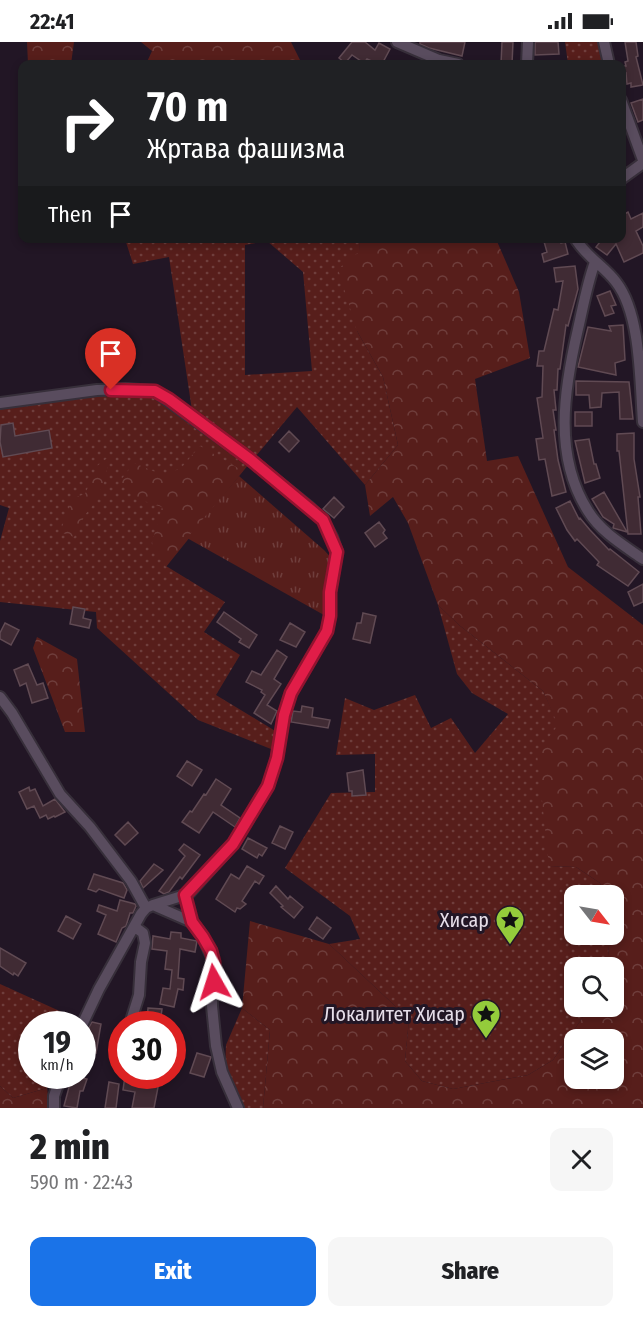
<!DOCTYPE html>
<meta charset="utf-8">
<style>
:root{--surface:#fff;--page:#f6f6f6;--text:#202124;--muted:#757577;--accent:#1a73e8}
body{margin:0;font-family:"Fira Sans Condensed",sans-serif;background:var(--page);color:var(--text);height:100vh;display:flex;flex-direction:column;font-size:22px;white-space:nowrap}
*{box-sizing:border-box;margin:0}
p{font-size:20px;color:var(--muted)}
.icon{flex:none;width:33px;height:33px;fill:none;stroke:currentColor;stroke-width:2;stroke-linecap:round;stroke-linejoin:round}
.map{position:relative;height:1066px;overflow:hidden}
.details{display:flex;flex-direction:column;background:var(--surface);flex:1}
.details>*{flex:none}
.banner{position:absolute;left:18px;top:18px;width:608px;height:183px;border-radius:12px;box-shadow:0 3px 9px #0003;background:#202124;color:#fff;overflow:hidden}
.needle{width:39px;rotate:121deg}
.buttons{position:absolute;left:564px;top:843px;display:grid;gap:12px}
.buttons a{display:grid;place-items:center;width:60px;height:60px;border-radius:12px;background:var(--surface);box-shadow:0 3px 9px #0003;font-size:30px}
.speed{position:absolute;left:18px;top:969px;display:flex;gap:12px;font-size:30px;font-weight:700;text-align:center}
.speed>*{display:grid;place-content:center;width:78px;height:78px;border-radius:50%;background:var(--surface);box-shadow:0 3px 9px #0003;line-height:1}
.speed small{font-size:15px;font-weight:400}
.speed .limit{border:9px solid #d22;background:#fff;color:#111}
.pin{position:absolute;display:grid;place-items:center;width:51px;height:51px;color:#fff;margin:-62px -26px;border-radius:50% 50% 50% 0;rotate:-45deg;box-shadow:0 0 6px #0007}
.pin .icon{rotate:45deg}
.me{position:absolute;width:66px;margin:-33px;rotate:354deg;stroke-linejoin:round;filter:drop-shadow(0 0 4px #0008)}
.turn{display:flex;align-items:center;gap:21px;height:126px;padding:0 30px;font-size:27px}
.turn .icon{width:78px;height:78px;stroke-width:2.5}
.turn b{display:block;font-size:42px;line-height:51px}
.then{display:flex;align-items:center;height:57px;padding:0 30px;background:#0003;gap:12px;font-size:22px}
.round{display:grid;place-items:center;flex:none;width:63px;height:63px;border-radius:12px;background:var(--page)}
.overview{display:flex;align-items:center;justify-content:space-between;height:102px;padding:0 30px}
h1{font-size:36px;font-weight:800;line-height:45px}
.action{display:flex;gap:12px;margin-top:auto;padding:12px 30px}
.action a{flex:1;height:69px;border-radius:12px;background:var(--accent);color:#fff;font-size:24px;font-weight:800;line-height:69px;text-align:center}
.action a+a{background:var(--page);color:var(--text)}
.status{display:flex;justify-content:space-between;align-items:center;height:42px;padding:0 30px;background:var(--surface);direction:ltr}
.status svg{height:16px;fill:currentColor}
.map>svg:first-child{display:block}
.grass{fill:url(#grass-dots);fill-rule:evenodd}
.forest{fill:url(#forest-crowns);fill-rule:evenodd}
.park{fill:url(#park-tufts)}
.building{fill:#402b34;stroke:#604a53;stroke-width:1.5}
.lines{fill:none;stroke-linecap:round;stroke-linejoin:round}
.street-casing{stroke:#372f3a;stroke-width:14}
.street{stroke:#594c5e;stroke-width:10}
.route-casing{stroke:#92132f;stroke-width:15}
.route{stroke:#e11d48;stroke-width:10}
.labels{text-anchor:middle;stroke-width:6;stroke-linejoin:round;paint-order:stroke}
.poi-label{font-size:20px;fill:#e6dee9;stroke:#221625;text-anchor:end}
</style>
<div class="status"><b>22:41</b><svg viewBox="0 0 49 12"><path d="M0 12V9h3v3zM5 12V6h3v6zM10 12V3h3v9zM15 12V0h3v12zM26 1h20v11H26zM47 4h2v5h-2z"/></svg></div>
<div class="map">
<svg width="643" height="1066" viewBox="0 0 643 1066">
<defs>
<pattern id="grass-dots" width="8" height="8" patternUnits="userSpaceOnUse" patternTransform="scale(1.5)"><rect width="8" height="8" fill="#571e1b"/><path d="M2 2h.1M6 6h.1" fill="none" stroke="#6f3e3c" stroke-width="1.8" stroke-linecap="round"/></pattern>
<pattern id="forest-crowns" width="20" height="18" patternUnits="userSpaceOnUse" patternTransform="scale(1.5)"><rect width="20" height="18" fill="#571e1b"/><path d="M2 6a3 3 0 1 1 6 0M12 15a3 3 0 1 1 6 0" fill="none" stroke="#6f3e3c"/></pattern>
<pattern id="park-tufts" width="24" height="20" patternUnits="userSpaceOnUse" patternTransform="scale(1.5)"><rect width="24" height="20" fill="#571e1b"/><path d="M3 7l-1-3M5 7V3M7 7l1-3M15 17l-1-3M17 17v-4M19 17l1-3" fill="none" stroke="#6f3e3c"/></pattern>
</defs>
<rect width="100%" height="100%" fill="#221625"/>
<path class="grass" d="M 565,0 L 598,0 L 604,22 L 568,22 Z
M 125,197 L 360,197 L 357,289 L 383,335 L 398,403 L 365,443 L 297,365 L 187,496 L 166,524 L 225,560 L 204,590 L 240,613 L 216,653 L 277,690 L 276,709 L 198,678 L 97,586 L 96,570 L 0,560 L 0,499 L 9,466 L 0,463 L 0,361 L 155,349 L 193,375 L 169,215 L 133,222 ZM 267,199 L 303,230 L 312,329 L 245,333 L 245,203 Z
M 438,563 L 459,583 L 543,649 L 559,683 L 549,824 L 576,825 L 600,841 L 603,853 L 574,854 L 574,892 L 610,893 L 607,925 L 574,926 L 574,964 L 590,965 L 553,1018 L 528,1033 L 453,1047 L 422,1039 L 405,1019 L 409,977 L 329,902 L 360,897 L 350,874 L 285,826 L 331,751 L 375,750 L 375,712 L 336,713 L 345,656 L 374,668 L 415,653 L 431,686 L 451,676 L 475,711 L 508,672 L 472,651 L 457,632 Z
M 0,942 L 64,971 L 45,982 L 32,982 L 32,1034 L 53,1034 L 47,1046 L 13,1056 L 0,1044 Z
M 242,966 L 270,988 L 263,1066 L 241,1066 L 225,1028 L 226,1003 Z"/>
<path class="forest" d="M 27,0 L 74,0 L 71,22 L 28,22 Z
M 141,0 L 291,0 L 302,22 L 146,22 L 152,9 Z
M 360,197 L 496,197 L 519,250 L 530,316 L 475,337 L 487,419 L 518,414 L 568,525 L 643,583 L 643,1066 L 263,1066 L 270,988 L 242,966 L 250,879 L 329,902 L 409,977 L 405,1019 L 422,1039 L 453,1047 L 528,1033 L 553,1018 L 590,965 L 614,964 L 614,926 L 607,925 L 610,893 L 614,892 L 614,854 L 603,853 L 600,841 L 576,825 L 549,824 L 537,711 L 558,683 L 543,649 L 459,583 L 438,563 L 408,481 L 393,455 L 370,474 L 365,443 L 398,403 L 383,335 L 357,289 L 338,227 L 359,210 ZM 574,998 L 614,998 L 614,1036 L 574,1036 Z
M 200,404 L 243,429 L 166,525 L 152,501 L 162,465 C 145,460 130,455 120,439 L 134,421 L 165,434 L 182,425 Z
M 110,414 L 104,440 L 96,459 L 85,473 L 74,495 L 60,490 L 73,456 L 85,452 L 97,424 Z
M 37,595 L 77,617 L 85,690 L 65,690 L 33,606 Z
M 0,1044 L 13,1056 L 47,1046 L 50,1066 L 0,1066 Z"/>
<path class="park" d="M 239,434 L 324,508 L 336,521 L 337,562 L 331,577 L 187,496 Z"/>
<path class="building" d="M 352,0 L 365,0 L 375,8 L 379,1 L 390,7 L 382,22 L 378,22 L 367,17 L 364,21 L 352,13 L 345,21 L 339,16 Z
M 420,0 L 465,0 L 462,14 L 429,6 L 420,2 Z
M 502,0 L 513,0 L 512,22 L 501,22 Z
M 535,0 L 558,0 L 559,12 L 535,13 Z
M 625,0 L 636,0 L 638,14 L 636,15 L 643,43 L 631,45 L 631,41 L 627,42 L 626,31 L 623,32 L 622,24 L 626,24 L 625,20 L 628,19 Z
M 643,57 L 643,78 L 638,80 L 631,61 Z
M 628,170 L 631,177 L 643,171 L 643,185 L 636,189 L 643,204 L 643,211 L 624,220 L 616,202 L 607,213 L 596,205 L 603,196 L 621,196 L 621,174 Z
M 543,196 L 560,196 L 561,201 L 565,200 L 568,212 L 544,220 L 542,212 L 547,210 Z
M 575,224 L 578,247 L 568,284 L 566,283 L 560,327 L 558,327 L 557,348 L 554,348 L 556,368 L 553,368 L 556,388 L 554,388 L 558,418 L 566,450 L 552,454 L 545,417 L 539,418 L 536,397 L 543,396 L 537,356 L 542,355 L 543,324 L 537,324 L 539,309 L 544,309 L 554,267 L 558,268 L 563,239 L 556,240 L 554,226 Z
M 610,249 L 616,263 L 611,264 L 614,271 L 605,274 L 597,254 Z
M 623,283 L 625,318 L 615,321 L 616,333 L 578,325 L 588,285 L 611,289 L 609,284 Z
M 576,339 L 629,340 L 633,377 L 620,377 L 619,350 L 602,351 L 601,365 L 590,366 L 589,353 L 576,353 Z
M 575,370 L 592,370 L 592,384 L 575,384 Z
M 13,381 L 15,394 L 49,388 L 52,406 L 3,415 L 0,400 L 1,383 Z
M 289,389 L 299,399 L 289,410 L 279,400 Z
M 634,391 L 634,417 L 640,455 L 638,455 L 641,492 L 628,492 L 619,409 L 617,409 L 617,392 Z
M 589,397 L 594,422 L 596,422 L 600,436 L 585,441 L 575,399 Z
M 604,450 L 627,490 L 613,486 L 614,482 L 603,475 L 592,457 Z
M 334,455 L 344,465 L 334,476 L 323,467 Z
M 570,459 L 579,477 L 580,476 L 590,488 L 609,508 L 610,507 L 639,530 L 628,544 L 597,523 L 599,520 L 577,497 L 575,499 L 567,488 L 556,466 Z
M 379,480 L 385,488 L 383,491 L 387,496 L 375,505 L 365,491 Z
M 643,542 L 643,560 L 634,564 L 628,550 Z
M 73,565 L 85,567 L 83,576 L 91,578 L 89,586 L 70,582 Z
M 224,570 L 257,593 L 249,606 L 239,600 L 241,597 L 217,580 Z
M 363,571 L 376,574 L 370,601 L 353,597 L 357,581 L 361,581 Z
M 5,581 L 19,588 L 11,603 L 0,597 L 0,591 Z
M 290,581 L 305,590 L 296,605 L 280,598 Z
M 277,608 L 287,615 L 274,637 L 281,642 L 267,663 L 277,669 L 271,682 L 254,671 L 265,653 L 261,650 L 262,648 L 246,640 L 252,629 L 261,633 Z
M 28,622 L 37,643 L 43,641 L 48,656 L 32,661 L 26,641 L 20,644 L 14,628 Z
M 302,664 L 313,666 L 312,675 L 330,678 L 328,686 L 291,680 L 293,669 L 301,670 Z
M 187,719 L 202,728 L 192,744 L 177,734 Z
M 363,728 L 366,753 L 352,754 L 352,749 L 349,749 L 347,731 Z
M 216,737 L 231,747 L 221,763 L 240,776 L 235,785 L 213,770 L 199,791 L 182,780 L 190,769 L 192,770 L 204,752 L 206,753 Z
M 29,745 L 30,749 L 35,747 L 43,764 L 55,757 L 65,770 L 55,775 L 54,774 L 48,777 L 46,773 L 40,776 L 34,764 L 27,767 L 19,750 Z
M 128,780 L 138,791 L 125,803 L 115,793 Z
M 280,784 L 293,790 L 285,807 L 272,801 Z
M 248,796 L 267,806 L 262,814 L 259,812 L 257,816 L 242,807 Z
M 184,802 L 200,813 L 182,837 L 180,835 L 169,850 L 164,852 L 159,849 L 185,814 L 179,808 Z
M 154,822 L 163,828 L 143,846 L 140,839 Z
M 247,824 L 264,834 L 259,842 L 255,839 L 242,859 L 246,862 L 240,867 L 237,866 L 235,870 L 216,857 L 231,832 L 239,837 Z
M 94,832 L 123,841 L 127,848 L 124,856 L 99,847 L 96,850 L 88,847 Z
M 276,844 L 288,857 L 290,854 L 303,865 L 294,876 L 281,865 L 283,864 L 270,851 Z
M 120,858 L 135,862 L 136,864 L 133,871 L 130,871 L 126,884 L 122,886 L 116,900 L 98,892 L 106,873 L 97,869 L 99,863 L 117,869 Z
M 66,874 L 81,882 L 73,897 L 58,889 Z
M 317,875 L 331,886 L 323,897 L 309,887 Z
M 171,890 L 181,891 L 181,896 L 197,899 L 195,910 L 180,907 L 178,936 L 184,937 L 183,948 L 178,947 L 174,965 L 160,962 L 163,946 L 170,947 L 172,928 L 165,927 L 167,909 L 152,907 L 153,894 L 170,897 Z
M 0,906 L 26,921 L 18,934 L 14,931 L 13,933 L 0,924 Z
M 148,966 L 162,967 L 160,982 L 147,981 Z
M 92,980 L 101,982 L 96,1011 L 84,1008 L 88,987 Z
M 197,1011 L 211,1015 L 204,1035 L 190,1031 Z
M 72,1034 L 87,1037 L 83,1049 L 80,1049 L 77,1066 L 64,1064 Z
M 125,1034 L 137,1034 L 136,1037 L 152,1039 L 153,1034 L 160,1035 L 154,1066 L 132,1066 L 135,1050 L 123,1048 Z
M 109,1040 L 119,1042 L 116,1066 L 105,1066 Z"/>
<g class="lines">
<g class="street-casing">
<path id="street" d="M 397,0 L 439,18 L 458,22
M 604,0 L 609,22
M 527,22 L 528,0
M 621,58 L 643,118
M 621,137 L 643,121
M 575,196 C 586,215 604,224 616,240 C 641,272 640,340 643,380
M 595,220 C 587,242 583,265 578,287 C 564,347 553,414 588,469 C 601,490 623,503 643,517
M 0,361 L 97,348 L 125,347 L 155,349 L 251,418 L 309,465 L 323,478 L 332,495 L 337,510 L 330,550 L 330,574 L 327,589 L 291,651 L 284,673 L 277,716 L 268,744 L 233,802 L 190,850 L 185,853 L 153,863 L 146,866 L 141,872 L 99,947 L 82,983
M 0,655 L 12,671 L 60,752 L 90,785 L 131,839 L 146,866
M 185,853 L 192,880 L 203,895 L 214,920 L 212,964 L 216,1004 L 222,1030 L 238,1066
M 153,863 L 192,880
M 130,982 L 139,953 L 141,920 L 145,901 L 143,891 L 135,885
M 121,1009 L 122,1007
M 54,1066 L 54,1054 L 61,1034"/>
</g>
<use href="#street" class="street"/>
</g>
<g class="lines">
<g class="route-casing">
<path id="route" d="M 111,348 L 155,349 L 169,357 L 251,418 L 323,478 L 337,510 L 330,550 L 330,574 L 327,589 L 291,651 L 284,673 L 277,716 L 268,744 L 233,802 L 185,853 L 192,880 L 203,895 L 211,909 L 214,920 L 214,940"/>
</g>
<use href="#route" class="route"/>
</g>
<defs>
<g id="sight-pin" transform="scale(1.5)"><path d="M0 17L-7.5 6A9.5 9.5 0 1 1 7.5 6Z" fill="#94cc3b" stroke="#221625"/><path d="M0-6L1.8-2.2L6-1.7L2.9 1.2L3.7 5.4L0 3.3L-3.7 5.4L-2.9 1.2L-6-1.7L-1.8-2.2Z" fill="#111"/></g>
</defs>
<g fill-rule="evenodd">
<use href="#sight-pin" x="510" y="878"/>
<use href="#sight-pin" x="486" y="972"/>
</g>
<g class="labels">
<g class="poi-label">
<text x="489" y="885">Хисар</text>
<text x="465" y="979">Локалитет Хисар</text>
</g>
</g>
</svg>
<div class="buttons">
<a><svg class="needle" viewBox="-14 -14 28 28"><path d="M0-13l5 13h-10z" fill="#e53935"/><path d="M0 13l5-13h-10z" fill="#757577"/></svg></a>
<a><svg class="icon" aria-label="search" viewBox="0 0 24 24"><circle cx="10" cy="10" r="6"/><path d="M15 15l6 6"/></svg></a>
<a><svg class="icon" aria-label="layers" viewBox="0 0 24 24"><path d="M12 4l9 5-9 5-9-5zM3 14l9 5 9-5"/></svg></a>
</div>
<div class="speed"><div>19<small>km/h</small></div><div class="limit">30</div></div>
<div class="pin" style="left:111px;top:348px;background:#d93025"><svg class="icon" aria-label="arrive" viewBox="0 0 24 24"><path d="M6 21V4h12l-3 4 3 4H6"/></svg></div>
<svg class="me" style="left:214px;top:940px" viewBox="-20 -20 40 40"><path d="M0-17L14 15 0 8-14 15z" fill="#e11d48" stroke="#fff" stroke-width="4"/></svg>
<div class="banner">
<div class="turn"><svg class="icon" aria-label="right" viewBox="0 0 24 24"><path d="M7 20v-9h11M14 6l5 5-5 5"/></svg><div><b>70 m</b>Жртава фашизма</div></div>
<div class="then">Then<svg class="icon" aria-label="arrive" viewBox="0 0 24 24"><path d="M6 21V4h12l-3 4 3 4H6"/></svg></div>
</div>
</div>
<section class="details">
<div class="overview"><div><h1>2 min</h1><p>590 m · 22:43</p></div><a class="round"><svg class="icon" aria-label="close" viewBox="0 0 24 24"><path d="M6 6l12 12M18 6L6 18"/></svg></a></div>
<div class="action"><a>Exit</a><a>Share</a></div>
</section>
